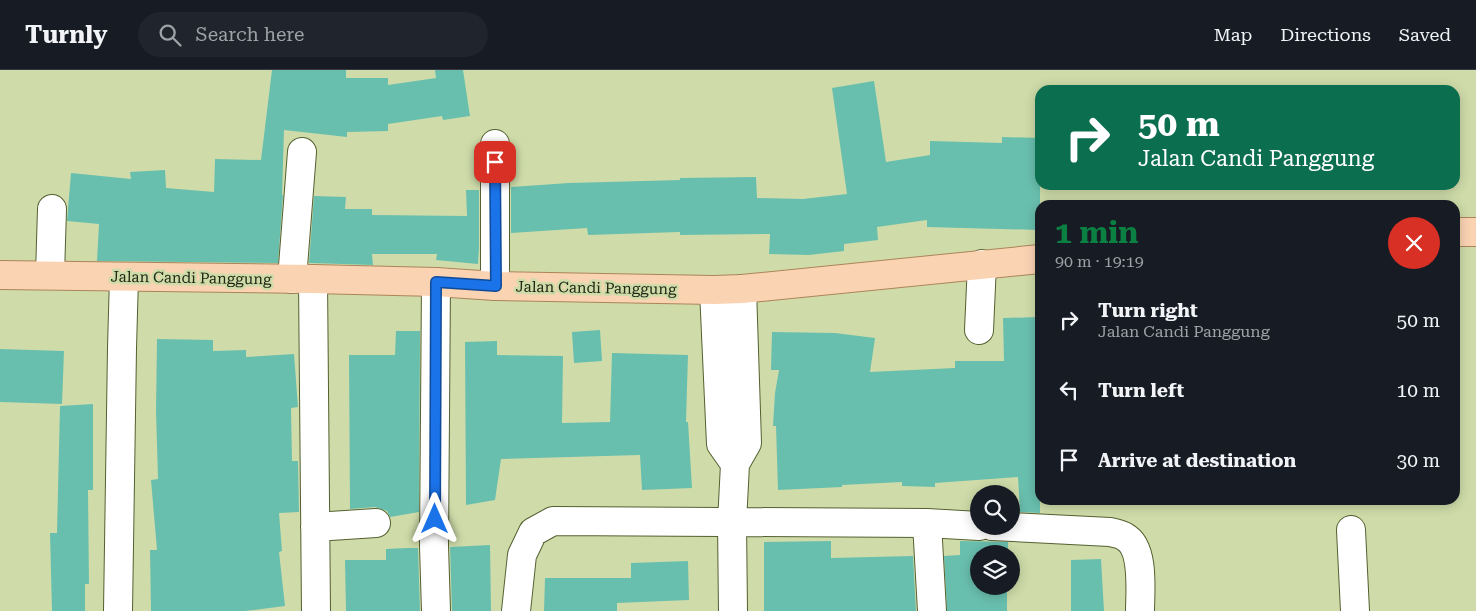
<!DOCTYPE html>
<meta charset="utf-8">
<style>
:root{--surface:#171b24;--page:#20242c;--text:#f1f3f6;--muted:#9ea1a6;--line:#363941;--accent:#0b8043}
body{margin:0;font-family:"Roboto Serif",serif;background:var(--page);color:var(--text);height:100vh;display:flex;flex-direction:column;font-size:19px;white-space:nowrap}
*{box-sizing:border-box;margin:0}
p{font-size:16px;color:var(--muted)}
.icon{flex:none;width:28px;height:28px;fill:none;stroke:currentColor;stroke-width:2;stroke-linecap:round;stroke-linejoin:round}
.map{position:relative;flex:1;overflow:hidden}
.panel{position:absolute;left:1035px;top:130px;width:425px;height:305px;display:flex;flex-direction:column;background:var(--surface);border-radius:15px;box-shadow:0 2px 12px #0003}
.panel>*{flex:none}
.guide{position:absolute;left:1035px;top:15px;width:425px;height:105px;border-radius:15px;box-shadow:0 2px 12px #0003;background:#0b6e4f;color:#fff;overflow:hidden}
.buttons{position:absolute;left:970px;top:415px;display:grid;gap:10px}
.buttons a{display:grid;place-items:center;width:50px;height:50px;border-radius:50%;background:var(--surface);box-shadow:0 2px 12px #0003;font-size:25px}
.pin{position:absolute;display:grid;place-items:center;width:42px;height:42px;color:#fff;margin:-21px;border-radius:10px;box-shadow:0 2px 8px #0006}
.me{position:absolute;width:55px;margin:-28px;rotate:0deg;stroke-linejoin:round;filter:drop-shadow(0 0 4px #0008)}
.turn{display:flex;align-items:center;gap:18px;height:105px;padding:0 20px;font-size:22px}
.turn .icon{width:65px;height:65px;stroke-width:2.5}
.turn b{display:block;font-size:35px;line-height:42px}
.round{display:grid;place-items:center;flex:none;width:52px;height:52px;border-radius:26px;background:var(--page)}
.overview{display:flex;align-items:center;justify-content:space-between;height:85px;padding:0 20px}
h1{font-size:30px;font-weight:700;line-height:38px;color:var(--accent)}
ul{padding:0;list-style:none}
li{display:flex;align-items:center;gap:15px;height:70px;padding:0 20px}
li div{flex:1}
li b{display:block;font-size:19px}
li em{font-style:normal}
header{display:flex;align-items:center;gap:30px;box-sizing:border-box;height:70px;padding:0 25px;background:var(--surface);border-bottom:1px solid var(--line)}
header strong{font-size:24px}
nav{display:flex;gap:28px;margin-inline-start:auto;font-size:18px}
.search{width:350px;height:45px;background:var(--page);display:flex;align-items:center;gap:12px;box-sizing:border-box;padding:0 18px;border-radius:28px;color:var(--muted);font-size:19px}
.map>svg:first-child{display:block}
.building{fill:#69bfae}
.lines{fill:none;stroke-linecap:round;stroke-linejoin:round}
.minor-casing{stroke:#556031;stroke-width:30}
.major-casing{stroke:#ac845a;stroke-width:30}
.minor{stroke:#fff;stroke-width:28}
.major{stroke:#fad3b3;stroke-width:28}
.route-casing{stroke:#114b97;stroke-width:12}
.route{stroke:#1a73e8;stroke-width:9}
.labels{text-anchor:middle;stroke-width:5;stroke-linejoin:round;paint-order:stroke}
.street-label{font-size:15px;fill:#222713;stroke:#cfdca9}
</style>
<header>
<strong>Turnly</strong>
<div class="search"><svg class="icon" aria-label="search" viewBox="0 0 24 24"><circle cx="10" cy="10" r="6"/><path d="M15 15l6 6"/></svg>Search here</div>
<nav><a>Map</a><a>Directions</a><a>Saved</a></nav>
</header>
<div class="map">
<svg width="1476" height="541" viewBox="0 0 1476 541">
<rect width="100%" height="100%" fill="#cfdca9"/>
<path class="building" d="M 272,0 L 346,0 L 346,8 L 388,8 L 388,15 L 436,8 L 435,0 L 463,0 L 470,46 L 443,50 L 442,46 L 388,54 L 388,61 L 347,62 L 347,67 L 284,60 L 282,125 L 283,125 L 278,193 L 97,191 L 99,154 L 67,151 L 71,103 L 131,109 L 130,102 L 165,100 L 166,118 L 214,122 L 215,89 L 261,90 Z
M 874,11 L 886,92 L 930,85 L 930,71 L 1002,73 L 1002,67 L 1040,68 L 1040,160 L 927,157 L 927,150 L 877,157 L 878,170 L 844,174 L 844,181 L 809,185 L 769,184 L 770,164 L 680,165 L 680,162 L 588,165 L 587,158 L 511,163 L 511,117 L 569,113 L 680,110 L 680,108 L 756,107 L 757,128 L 803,129 L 847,124 L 832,18 Z
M 466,120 L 479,120 L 479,178 L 478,194 L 436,190 L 437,184 L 372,184 L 373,195 L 309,193 L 314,126 L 346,127 L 345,139 L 372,139 L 372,145 L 467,146 Z
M 1040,247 L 1040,443 L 1020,442 L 1018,407 L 935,413 L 935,417 L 902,416 L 902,412 L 842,415 L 842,417 L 778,420 L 776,356 L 773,356 L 775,323 L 779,300 L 771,300 L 772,262 L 835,263 L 875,268 L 870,302 L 955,298 L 955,291 L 1004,291 L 1003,248 Z
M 600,260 L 602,291 L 574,293 L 572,262 Z
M 396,261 L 420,261 L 419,442 L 390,447 L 387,441 L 375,437 L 350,439 L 349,285 L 395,285 Z
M 157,269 L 213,270 L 213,281 L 246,280 L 246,287 L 294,284 L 298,337 L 291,338 L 292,391 L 298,391 L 299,442 L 279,443 L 282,481 L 279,482 L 285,536 L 245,541 L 151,541 L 150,480 L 157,480 L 151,410 L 158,409 L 156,341 Z
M 497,271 L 497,285 L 563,286 L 562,353 L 610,352 L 612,283 L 688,285 L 686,352 L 688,352 L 692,418 L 642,420 L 640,385 L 501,389 L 495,430 L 466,435 L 465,272 Z
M 0,279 L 64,281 L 62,334 L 0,332 Z
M 93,334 L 93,420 L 88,420 L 89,514 L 85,514 L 85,541 L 52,541 L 50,463 L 57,463 L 60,336 Z
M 831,471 L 831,488 L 913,486 L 916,541 L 764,541 L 764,472 Z
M 960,471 L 1008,472 L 1008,484 L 979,484 L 979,516 L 1007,516 L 1007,541 L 947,541 L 944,486 L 960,485 Z
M 490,475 L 491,541 L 452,541 L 450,477 Z
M 407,478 L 418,478 L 420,541 L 346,541 L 345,490 L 386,490 L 386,479 Z
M 1101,489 L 1104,541 L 1071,541 L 1071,490 Z
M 688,491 L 689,530 L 617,533 L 617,541 L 544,541 L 545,508 L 631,508 L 631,493 Z"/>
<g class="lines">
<g class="minor-casing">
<path id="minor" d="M 495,74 L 495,216
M 50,205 L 52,139
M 292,209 L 302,82
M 313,209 L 316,541
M 436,212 L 434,476 L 436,541
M 714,220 L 721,374 L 735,394
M 979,260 L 982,194
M 927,453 L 932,541
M 992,456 L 1110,462 C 1115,463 1121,464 1125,467 C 1145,478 1140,522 1140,541
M 315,457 L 376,453
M 1351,460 L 1355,541
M 118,541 L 122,278 L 124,207
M 516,541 L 522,485 L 533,462 L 553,451 L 927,453 L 979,456
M 733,541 L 732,453 L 735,394 L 747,373 L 742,219"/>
</g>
<g class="major-casing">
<path id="major" d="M 1455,162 L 1476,162
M 0,205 L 313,209 L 436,212 L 495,216 L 714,220 L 742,219 L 1040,189"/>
</g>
<use href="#minor" class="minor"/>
<use href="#major" class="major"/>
</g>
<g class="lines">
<g class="route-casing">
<path id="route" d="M 435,449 L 436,212 L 496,216 L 495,92"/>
</g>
<use href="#route" class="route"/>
</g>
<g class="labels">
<g class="street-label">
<text transform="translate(191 208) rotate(1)" y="5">Jalan Candi Panggung</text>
<text transform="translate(596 218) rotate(1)" y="5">Jalan Candi Panggung</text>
</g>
</g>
</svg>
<div class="buttons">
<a><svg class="icon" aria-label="search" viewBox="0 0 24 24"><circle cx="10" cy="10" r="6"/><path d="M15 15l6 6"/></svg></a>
<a><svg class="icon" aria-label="layers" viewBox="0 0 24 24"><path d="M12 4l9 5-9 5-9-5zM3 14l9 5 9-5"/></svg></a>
</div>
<div class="pin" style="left:495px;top:92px;background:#d93025"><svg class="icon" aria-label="arrive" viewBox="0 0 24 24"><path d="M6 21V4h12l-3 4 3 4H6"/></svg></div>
<svg class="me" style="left:435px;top:449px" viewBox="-20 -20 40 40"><path d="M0-17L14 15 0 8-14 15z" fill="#1a73e8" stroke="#fff" stroke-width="4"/></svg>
<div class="guide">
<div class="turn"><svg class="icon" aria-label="right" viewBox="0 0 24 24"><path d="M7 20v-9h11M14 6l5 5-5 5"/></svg><div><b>50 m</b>Jalan Candi Panggung</div></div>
</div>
<section class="panel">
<div class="overview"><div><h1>1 min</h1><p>90 m · 19:19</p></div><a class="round" style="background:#d93025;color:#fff"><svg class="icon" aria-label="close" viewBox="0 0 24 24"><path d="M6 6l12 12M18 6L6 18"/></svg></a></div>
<ul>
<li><svg class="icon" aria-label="right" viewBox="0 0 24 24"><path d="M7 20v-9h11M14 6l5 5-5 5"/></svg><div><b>Turn right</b><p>Jalan Candi Panggung</p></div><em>50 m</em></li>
<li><svg class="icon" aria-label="left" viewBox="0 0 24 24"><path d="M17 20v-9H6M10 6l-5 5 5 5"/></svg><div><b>Turn left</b></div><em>10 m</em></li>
<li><svg class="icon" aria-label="arrive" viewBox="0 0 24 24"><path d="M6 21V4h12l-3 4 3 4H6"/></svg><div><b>Arrive at destination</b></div><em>30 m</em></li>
</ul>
</section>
</div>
